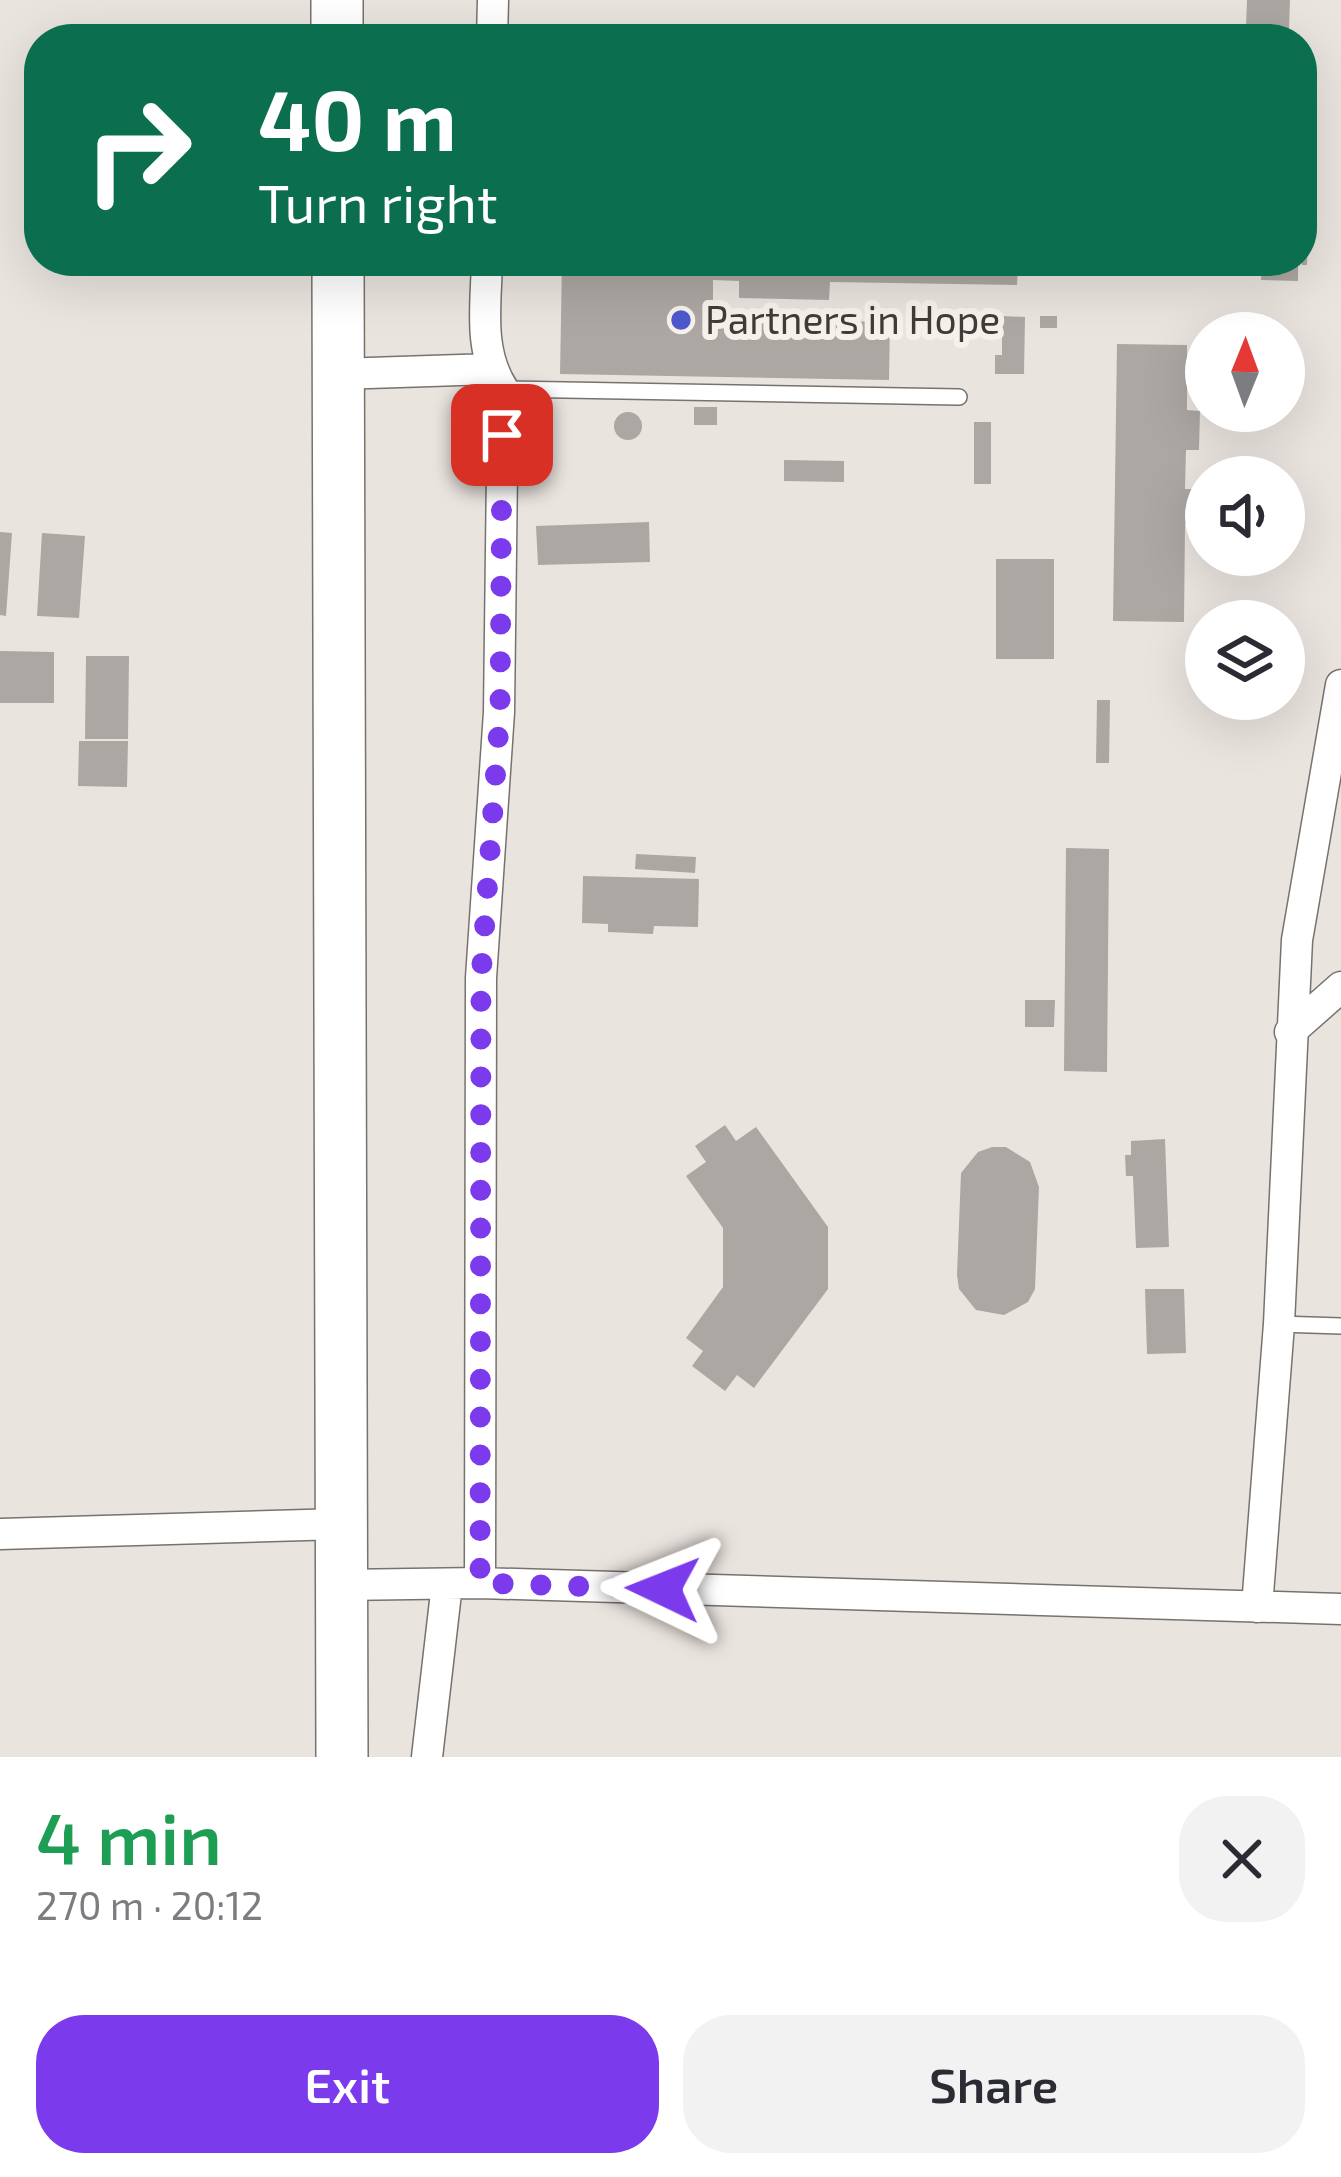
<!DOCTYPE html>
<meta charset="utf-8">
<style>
:root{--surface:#fff;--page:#f2f2f3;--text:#2b2b33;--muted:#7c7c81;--accent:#7c3aed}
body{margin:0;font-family:"Exo 2",sans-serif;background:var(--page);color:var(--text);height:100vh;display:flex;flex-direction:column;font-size:45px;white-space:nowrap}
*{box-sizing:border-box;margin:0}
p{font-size:39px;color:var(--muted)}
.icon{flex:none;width:66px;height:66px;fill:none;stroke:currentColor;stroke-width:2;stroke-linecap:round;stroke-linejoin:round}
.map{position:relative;height:1757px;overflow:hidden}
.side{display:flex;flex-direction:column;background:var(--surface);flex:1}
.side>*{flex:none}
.guide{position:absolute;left:24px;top:24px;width:1293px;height:252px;border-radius:48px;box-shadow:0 12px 48px #0002;background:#0b6e4f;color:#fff;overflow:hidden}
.needle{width:78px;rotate:1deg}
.controls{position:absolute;left:1185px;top:312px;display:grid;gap:24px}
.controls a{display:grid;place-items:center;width:120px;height:120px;border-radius:50%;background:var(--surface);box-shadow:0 12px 48px #0002;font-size:60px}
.pin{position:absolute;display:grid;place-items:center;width:102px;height:102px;color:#fff;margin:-51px;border-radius:24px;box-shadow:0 6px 18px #0006}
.me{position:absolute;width:132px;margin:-66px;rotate:272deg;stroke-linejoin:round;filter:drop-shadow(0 0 9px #0008)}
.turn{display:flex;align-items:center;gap:42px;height:252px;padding:0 36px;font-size:54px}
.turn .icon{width:156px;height:156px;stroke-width:2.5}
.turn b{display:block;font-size:84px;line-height:102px}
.round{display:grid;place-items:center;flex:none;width:126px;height:126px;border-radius:48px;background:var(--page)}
.summary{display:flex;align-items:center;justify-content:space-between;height:204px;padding:0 36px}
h1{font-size:72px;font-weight:600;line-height:90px;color:#1e9e55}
.primary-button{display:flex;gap:24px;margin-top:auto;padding:24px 36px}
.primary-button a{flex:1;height:138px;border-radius:48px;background:var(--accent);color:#fff;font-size:48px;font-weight:600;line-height:138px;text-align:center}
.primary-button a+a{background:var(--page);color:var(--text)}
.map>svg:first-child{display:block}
.building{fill:#ada7a3}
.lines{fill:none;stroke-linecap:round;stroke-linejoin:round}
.service-casing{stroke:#77726d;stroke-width:18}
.minor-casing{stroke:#77726d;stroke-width:33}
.trunk-casing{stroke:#77726d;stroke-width:54}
.service{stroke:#fff;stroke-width:15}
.minor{stroke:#fff;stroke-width:30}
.trunk{stroke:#fff;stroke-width:51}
.route{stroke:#7c3aed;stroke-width:21;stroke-dasharray:0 37.8}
.poi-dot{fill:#4e58cd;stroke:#f7f1ec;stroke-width:4.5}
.labels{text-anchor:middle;stroke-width:12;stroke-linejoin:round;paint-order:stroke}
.poi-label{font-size:39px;fill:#3f3c3a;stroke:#f7f1ec;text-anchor:start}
</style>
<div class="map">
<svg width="1341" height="1757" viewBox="0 0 1341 1757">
<rect width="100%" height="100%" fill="#eae4df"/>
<path class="building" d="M 1247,0 L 1290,0 L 1289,30 L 1246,28 Z
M 1302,100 L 1309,100 L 1308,133 L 1302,133 Z
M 1302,232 L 1308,232 L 1307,265 L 1302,265 Z
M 562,261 L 1018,261 L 1017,285 L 830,282 L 829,300 L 739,298 L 739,281 L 713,280 L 713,319 L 890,322 L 889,380 L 560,374 Z
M 1262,261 L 1298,261 L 1298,281 L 1261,280 Z
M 1002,316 L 1025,317 L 1024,374 L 995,374 L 995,355 L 1002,355 Z
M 1040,316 L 1057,316 L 1057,328 L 1040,328 Z
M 1117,344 L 1187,345 L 1187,410 L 1200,411 L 1199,450 L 1186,450 L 1185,489 L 1198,489 L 1198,524 L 1185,524 L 1184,622 L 1113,621 Z
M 694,407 L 717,407 L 717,425 L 694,425 Z
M614 426a14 14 0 1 1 28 0a14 14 0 1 1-28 0Z
M 974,422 L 991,422 L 991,484 L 974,484 Z
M 784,460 L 844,461 L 844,482 L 784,481 Z
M 649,522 L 650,562 L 538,565 L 536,526 Z
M 0,532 L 12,533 L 6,616 L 0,615 Z
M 42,533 L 85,536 L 79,618 L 37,616 Z
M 996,559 L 1054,559 L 1054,659 L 996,659 Z
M 0,651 L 54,652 L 54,703 L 0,703 Z
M 86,656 L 129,656 L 128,739 L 85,739 Z
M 1097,700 L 1110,700 L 1109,763 L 1096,763 Z
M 79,741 L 128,741 L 127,787 L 78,786 Z
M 1066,848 L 1109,849 L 1107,1072 L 1064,1071 Z
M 636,854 L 696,857 L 695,873 L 635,869 Z
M 583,876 L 699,879 L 698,927 L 654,926 L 653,934 L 608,932 L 608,924 L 582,923 Z
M 1025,1000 L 1055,1000 L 1054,1027 L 1025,1027 Z
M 725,1125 L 736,1141 L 756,1127 L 828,1227 L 828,1289 L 754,1388 L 737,1375 L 725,1391 L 692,1366 L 703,1351 L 686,1338 L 723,1287 L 723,1228 L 686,1176 L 706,1162 L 695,1146 Z
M 1165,1139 L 1169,1247 L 1136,1248 L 1133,1176 L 1126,1176 L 1125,1155 L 1131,1155 L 1131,1141 Z
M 992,1147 L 1006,1147 L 1030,1162 L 1039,1187 L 1035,1289 L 1028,1302 L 1004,1315 L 976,1310 L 959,1289 L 957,1275 L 961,1173 L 978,1152 Z
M 1145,1289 L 1184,1289 L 1186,1353 L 1147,1354 Z"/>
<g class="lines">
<g class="service-casing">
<path id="service" d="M 503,389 L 959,397
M 1279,1324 L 1341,1326"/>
</g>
<g class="minor-casing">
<path id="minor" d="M 492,39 L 493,0
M 338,374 L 491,369
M 1290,1032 L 1341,987
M 0,1534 L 340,1524
M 480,1583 L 481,978 L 499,712 L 503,389 C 478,350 486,305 487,261
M 342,1585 L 480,1583 L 1341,1609
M 1257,1607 L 1279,1324 L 1297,940 L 1341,685
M 427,1757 L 447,1584"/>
</g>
<g class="trunk-casing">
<path id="trunk" d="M 337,0 L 337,39
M 338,261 L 342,1757"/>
</g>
<use href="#service" class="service"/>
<use href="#minor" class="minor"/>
<use href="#trunk" class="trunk"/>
</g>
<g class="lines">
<path class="route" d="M 502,435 L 500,712 L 481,977 L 480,1583 L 663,1589"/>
</g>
<circle class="poi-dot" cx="681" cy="320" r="12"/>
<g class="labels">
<g class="poi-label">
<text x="705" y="334">Partners in Hope</text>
</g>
</g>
</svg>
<div class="controls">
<a><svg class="needle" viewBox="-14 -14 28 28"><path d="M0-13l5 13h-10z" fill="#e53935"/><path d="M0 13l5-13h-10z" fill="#7c7c81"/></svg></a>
<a><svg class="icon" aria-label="sound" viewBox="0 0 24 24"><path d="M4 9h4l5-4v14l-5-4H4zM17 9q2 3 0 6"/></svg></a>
<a><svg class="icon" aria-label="layers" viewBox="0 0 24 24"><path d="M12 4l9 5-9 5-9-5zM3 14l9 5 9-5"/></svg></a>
</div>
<div class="pin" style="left:502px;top:435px;background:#d93025"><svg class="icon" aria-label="arrive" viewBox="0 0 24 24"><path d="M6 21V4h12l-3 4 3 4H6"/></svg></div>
<svg class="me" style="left:663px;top:1589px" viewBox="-20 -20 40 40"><path d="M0-17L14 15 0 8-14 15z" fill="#7c3aed" stroke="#fff" stroke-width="4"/></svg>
<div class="guide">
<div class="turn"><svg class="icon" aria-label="right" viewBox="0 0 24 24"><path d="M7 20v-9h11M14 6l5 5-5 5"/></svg><div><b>40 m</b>Turn right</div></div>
</div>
</div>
<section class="side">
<div class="summary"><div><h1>4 min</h1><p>270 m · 20:12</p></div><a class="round"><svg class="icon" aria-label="close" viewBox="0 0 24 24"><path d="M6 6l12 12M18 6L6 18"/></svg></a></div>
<div class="primary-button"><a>Exit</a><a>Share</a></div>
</section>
